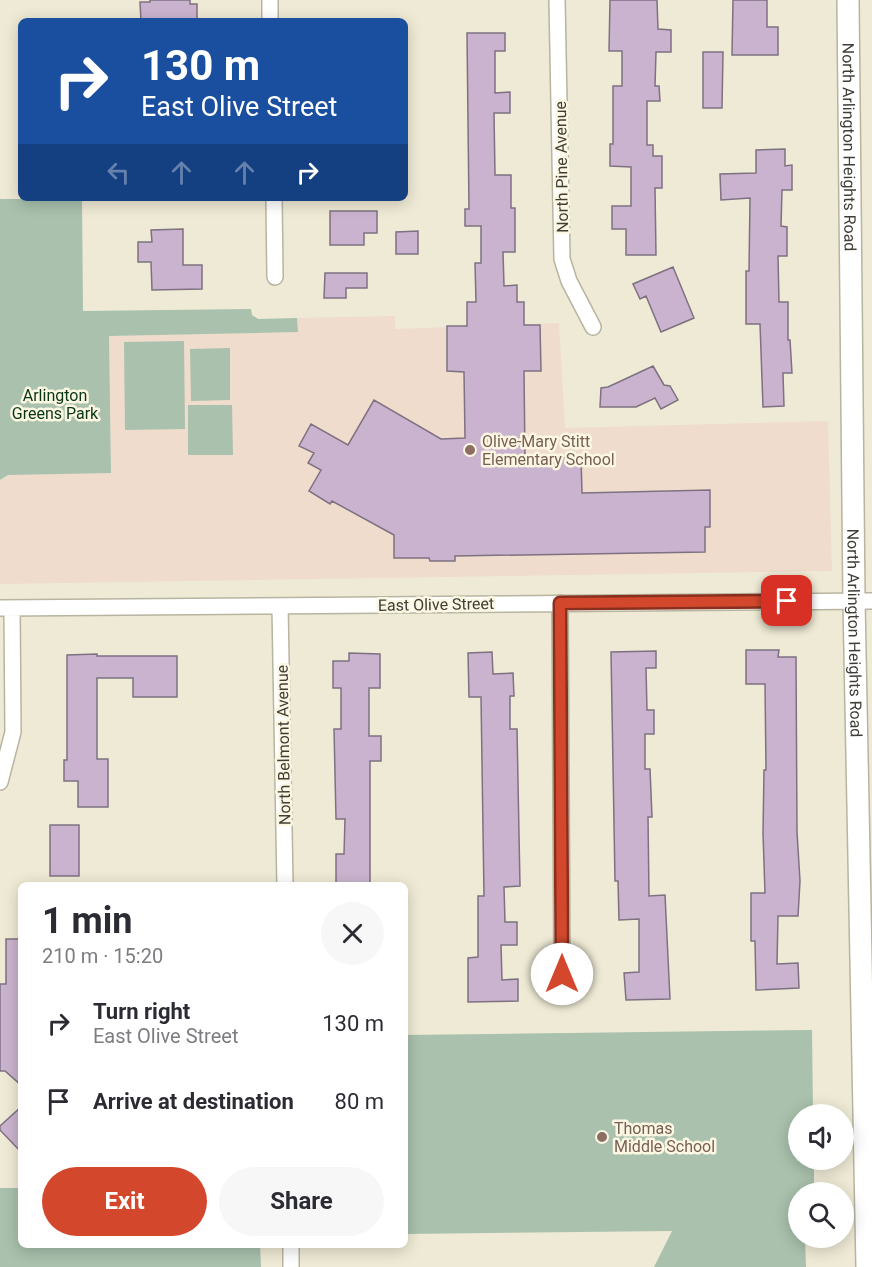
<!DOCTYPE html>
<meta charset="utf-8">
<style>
:root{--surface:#fff;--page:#f7f7f7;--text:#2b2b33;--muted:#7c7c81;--accent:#d3482d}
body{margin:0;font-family:Roboto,sans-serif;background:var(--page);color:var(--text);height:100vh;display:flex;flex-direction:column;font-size:22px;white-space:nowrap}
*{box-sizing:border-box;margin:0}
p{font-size:20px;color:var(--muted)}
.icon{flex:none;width:33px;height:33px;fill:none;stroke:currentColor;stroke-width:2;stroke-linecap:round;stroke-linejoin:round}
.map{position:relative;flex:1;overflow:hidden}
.details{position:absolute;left:18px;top:882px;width:390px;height:366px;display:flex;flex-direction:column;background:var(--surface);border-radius:9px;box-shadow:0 3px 15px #0003}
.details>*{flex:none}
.banner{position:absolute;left:18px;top:18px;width:390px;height:183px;border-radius:9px;box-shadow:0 3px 15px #0003;background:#1a4fa0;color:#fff;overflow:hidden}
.controls{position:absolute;left:788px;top:1104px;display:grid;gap:12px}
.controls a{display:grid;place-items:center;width:66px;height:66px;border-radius:50%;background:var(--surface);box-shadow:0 3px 15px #0003;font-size:30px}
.pin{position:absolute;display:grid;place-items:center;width:51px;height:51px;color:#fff;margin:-26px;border-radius:12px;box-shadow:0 3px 9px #0006}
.me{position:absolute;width:66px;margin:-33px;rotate:0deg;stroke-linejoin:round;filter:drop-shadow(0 0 4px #0008)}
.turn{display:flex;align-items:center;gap:21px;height:126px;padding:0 24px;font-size:27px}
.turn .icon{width:78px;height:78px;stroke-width:2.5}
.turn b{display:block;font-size:42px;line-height:51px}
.lanes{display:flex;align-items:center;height:57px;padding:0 24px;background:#0003;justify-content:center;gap:30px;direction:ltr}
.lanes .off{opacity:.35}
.round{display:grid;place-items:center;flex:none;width:63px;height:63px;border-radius:32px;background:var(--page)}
.headline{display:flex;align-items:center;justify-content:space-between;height:102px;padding:0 24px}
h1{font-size:36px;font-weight:700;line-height:45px}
.button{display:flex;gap:12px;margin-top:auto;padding:12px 24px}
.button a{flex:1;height:69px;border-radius:36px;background:var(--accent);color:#fff;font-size:24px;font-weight:700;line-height:69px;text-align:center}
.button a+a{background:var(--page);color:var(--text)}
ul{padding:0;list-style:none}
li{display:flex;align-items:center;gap:18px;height:78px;padding:0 24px}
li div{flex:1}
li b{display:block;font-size:22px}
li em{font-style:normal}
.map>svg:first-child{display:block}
.education{fill:#efdccc}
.green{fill:#a9c1ad}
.building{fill:#cab3ce;stroke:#7e7181;stroke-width:1.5}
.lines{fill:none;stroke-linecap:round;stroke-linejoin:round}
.minor-casing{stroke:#b7b49f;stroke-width:18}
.secondary-casing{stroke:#b7b49f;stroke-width:24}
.minor{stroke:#fff;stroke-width:15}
.secondary{stroke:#fff;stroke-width:21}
.route-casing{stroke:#892f1d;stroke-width:15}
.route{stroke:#d3482d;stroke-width:10}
.education-dot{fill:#8d6e63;stroke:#fbf7e2;stroke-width:2}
.labels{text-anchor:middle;stroke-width:5;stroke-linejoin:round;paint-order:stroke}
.street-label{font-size:16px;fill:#3f3d35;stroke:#fbf7e2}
.park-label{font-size:16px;fill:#073616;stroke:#fbf7e2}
.education-label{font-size:16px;fill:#785e54;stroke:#fbf7e2;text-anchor:start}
</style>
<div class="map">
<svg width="872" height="1267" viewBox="0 0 872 1267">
<rect width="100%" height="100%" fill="#eeead5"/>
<path class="education" d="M 395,316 L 395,329 L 559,323 L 565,428 L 828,421 L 832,571 L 0,584 L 0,480 L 8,475 L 111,472 L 109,336 L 298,332 L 297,318 Z"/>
<path class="green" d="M 0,199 L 82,199 L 83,311 L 251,309 L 252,315 L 258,319 L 297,318 L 298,332 L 109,336 L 111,473 L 8,475 L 0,480 Z
M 184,341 L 185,429 L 125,430 L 124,342 Z
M 230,348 L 230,400 L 191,401 L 190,349 Z
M 188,405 L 232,405 L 233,455 L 188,455 Z
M 812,1030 L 813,1114 L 798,1114 L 798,1160 L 814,1160 L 814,1192 L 798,1192 L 798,1238 L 805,1238 L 806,1267 L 654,1267 L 672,1231 L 405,1234 L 405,1035 Z
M 0,1188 L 21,1188 L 21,1245 L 260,1245 L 261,1267 L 0,1267 Z"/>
<path class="building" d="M 150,0 L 190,0 L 190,4 L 197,4 L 197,20 L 141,21 L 140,2 L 150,2 Z
M 610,0 L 657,0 L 658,29 L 671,30 L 671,52 L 656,52 L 655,86 L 659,86 L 660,101 L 647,101 L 647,145 L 653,145 L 653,156 L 662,156 L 662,188 L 655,188 L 656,255 L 626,255 L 626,229 L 612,229 L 612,206 L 631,206 L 631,167 L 610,166 L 610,144 L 613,144 L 613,86 L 622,86 L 622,51 L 609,51 Z
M 733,0 L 767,0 L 767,27 L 778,27 L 778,55 L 732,55 Z
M 467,33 L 505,33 L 505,51 L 495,51 L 495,93 L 510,92 L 510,113 L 494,113 L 495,175 L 511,175 L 511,208 L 515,208 L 515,252 L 503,252 L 504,286 L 517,285 L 517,302 L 524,302 L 524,325 L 540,325 L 541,371 L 524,371 L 525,458 L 581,457 L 582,493 L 710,490 L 710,527 L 705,527 L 705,552 L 455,556 L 455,561 L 430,561 L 429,558 L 394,558 L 394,535 L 332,501 L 330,504 L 309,491 L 321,470 L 308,463 L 314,453 L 299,446 L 311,424 L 348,445 L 374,400 L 441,439 L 465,438 L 464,372 L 447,371 L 447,326 L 467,326 L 467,302 L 476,302 L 475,263 L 481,263 L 481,226 L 465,226 L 465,209 L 469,209 Z
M 703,52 L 723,52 L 722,108 L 703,108 Z
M 785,149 L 785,166 L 792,165 L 792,190 L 782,190 L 781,226 L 787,227 L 787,256 L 778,256 L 779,302 L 788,302 L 788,340 L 790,340 L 792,373 L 783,373 L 784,406 L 763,407 L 760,324 L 746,324 L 746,271 L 749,271 L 750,198 L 721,200 L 720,174 L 756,173 L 756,150 Z
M 330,211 L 377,211 L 377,233 L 364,233 L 364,245 L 330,245 Z
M 183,229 L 183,265 L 202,265 L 202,289 L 152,290 L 151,262 L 138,262 L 138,242 L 152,242 L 151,230 Z
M 418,231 L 418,254 L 396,254 L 396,232 Z
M 673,267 L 694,318 L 661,332 L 646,296 L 640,299 L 633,284 Z
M 325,273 L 367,273 L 367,288 L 346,288 L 346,298 L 324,298 Z
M 653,366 L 664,385 L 670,386 L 678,400 L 661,409 L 655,398 L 636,407 L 600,407 L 601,388 L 608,387 Z
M 746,650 L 779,650 L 778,657 L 796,657 L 797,832 L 800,881 L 798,916 L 778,916 L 777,964 L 798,963 L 799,988 L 756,990 L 755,941 L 751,941 L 751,893 L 765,893 L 763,833 L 764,770 L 766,770 L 765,684 L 746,684 Z
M 656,651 L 656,668 L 646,668 L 647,710 L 654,710 L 654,734 L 645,734 L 645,769 L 650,769 L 652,817 L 648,817 L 649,896 L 665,895 L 670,999 L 626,1000 L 624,973 L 639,972 L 639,919 L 619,920 L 618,881 L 615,881 L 611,652 Z
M 492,652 L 493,674 L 513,673 L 514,696 L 510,696 L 510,729 L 517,729 L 520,886 L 504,887 L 505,922 L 517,922 L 517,945 L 501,945 L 502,980 L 518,979 L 518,1001 L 468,1002 L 468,958 L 478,957 L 478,896 L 484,896 L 481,697 L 469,697 L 468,653 Z
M 349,653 L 380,654 L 380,688 L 369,688 L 369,736 L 381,736 L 381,761 L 370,761 L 370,885 L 336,885 L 336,854 L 344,854 L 345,819 L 336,819 L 334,729 L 341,729 L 341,688 L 333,688 L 333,661 L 349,661 Z
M 97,654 L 97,656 L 177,656 L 177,697 L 133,697 L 133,678 L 97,678 L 97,759 L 108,759 L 108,807 L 78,807 L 78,781 L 64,781 L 64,760 L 67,760 L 67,655 Z
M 50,825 L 79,825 L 79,876 L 50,876 Z
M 6,939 L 21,939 L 21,1085 L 5,1071 L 0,1071 L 0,984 L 6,984 Z
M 21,1107 L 21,1152 L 0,1130 L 0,1126 Z"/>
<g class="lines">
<g class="minor-casing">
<path id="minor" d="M 270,0 L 270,21
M 557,0 L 562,259 L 569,281 L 593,327
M 274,198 L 275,277
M 560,603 L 562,974
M 280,606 L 285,885
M 0,608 L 872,601
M 0,782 L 13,732 L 12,608
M 291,1245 L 291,1267"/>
</g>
<g class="secondary-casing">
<g id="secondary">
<path id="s1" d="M 848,0 L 854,601 L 867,1267"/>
</g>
</g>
<use href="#minor" class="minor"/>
<use href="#secondary" class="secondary"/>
</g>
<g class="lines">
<g class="route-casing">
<path id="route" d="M 562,974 L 560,603 L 787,601"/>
</g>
<use href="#route" class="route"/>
</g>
<g class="education-dot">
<circle cx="470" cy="450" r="6"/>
<circle cx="602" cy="1137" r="6"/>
</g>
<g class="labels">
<g class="street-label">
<text dy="6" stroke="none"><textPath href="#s1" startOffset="147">North Arlington Heights Road</textPath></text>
<text transform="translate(561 167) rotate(-91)" y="6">North Pine Avenue</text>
<text transform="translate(436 604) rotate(-1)" y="6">East Olive Street</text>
<text dy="6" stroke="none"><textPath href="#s1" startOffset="633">North Arlington Heights Road</textPath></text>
<text transform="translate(283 745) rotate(-91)" y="6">North Belmont Avenue</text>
</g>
<g class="park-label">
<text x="55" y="401">Arlington<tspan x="55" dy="18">Greens Park</tspan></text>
</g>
<g class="education-label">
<text x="482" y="447">Olive-Mary Stitt<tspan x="482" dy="18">Elementary School</tspan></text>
<text x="614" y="1134">Thomas<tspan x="614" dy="18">Middle School</tspan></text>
</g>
</g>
</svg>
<div class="controls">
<a><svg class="icon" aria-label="sound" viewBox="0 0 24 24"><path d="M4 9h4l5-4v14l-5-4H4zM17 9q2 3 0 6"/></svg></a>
<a><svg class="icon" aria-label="search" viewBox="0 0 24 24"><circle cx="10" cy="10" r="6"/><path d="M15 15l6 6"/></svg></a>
</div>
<div class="pin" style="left:787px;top:601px;background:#d93025"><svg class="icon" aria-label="arrive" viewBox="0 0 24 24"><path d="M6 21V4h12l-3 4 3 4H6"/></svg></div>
<svg class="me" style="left:562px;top:974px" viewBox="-20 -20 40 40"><circle r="19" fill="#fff"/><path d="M0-13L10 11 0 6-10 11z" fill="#d3482d"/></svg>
<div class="banner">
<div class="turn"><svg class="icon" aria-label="right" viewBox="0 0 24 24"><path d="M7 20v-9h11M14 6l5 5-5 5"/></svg><div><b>130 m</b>East Olive Street</div></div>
<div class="lanes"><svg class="icon off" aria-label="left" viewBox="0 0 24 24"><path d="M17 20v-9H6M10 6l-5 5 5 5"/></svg><svg class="icon off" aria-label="ahead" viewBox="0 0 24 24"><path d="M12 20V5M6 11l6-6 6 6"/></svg><svg class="icon off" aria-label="ahead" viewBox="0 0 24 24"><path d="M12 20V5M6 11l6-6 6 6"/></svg><svg class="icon" aria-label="right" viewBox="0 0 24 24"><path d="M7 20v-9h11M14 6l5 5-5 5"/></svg></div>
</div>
<section class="details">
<div class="headline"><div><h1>1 min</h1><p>210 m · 15:20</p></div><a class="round"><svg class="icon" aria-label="close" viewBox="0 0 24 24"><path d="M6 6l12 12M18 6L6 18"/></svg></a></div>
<ul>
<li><svg class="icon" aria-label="right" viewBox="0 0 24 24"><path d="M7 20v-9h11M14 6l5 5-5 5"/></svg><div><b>Turn right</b><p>East Olive Street</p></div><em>130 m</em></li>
<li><svg class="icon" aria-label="arrive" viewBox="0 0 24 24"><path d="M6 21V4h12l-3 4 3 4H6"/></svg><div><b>Arrive at destination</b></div><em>80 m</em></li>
</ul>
<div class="button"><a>Exit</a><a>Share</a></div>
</section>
</div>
